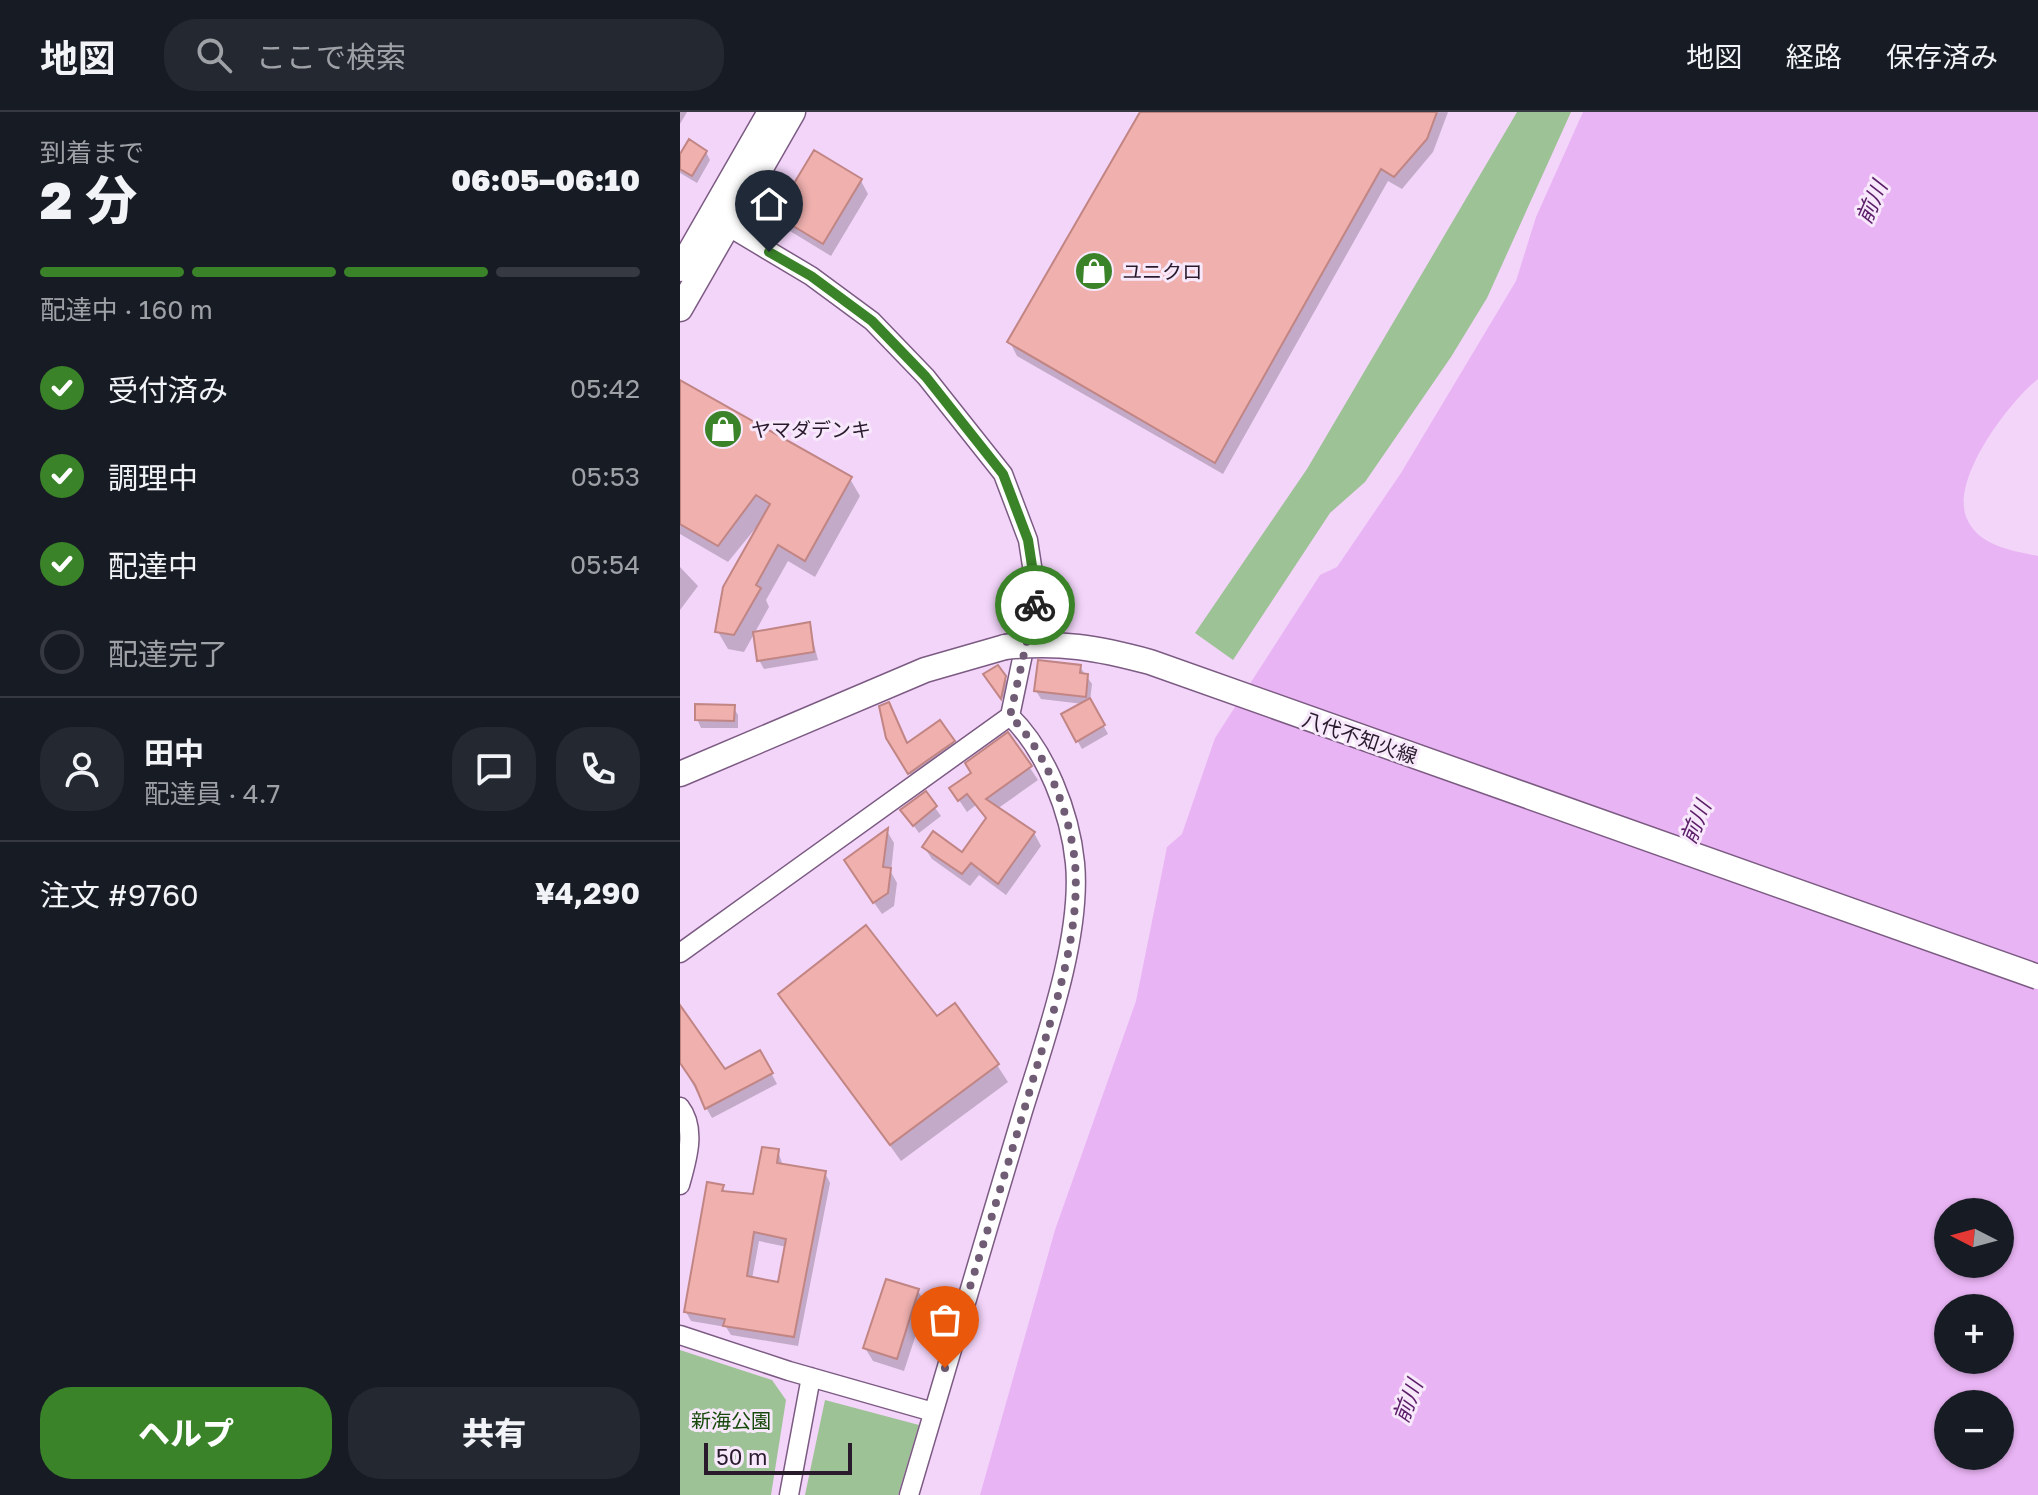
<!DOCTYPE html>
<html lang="ja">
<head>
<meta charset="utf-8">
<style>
	:root { --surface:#171b24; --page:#242831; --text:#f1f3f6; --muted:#9ea1a6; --line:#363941; --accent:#3a8329 }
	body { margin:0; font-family:"Golos Text","Noto Sans JP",sans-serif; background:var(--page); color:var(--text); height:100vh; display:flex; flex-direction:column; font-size:30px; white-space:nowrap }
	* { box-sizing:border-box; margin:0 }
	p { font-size:26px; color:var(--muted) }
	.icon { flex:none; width:44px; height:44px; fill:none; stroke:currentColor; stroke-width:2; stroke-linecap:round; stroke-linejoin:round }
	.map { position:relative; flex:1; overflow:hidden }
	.sheet { display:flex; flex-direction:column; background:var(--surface); width:680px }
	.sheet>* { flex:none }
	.needle { width:52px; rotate:276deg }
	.tools { position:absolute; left:1254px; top:1086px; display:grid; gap:16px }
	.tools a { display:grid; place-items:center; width:80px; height:80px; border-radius:50%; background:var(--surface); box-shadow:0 2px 6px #0004; font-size:40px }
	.scale { position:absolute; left:24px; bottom:20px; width:148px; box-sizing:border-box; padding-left:8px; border:4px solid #291b2c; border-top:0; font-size:22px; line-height:28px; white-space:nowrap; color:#291b2c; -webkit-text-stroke:6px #f7e8fb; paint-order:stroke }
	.pin { position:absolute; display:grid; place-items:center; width:68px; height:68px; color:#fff; margin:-82px -34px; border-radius:50% 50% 50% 0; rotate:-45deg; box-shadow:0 0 8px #0007 }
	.pin .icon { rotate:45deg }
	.courier { position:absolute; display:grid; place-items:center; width:80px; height:80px; margin:-40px; border:6px solid #3a8329; border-radius:50%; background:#fff; color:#222; box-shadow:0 2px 10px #0007 }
	.head em { font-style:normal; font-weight:800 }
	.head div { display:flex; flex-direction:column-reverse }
	.head { display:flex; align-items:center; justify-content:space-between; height:136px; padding:0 40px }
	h1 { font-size:52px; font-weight:800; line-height:60px }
	.bar { display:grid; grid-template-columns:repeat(4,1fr); gap:12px 8px; align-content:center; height:96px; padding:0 40px }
	.bar i { height:10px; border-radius:6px; background:var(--line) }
	.bar .active { background:var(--accent) }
	.bar p { grid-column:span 4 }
	.line { display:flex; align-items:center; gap:20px; padding:0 40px; border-top:2px solid var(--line) }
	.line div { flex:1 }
	.round { display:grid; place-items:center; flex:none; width:84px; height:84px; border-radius:32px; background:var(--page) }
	ol { padding:0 40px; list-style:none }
	li { display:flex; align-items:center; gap:24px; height:88px }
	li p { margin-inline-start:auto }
	li .icon { padding:8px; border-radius:50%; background:var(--accent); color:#fff; stroke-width:4 }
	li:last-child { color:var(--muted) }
	li i { width:44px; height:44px; border:4px solid var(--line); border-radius:50% }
	.action { display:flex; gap:16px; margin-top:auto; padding:16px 40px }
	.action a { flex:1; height:92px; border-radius:32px; background:var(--accent); color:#fff; font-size:32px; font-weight:800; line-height:92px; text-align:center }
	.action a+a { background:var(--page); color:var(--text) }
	header { display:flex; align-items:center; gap:48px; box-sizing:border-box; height:112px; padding:0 40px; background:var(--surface); border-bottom:2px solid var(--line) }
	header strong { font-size:38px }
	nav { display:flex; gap:44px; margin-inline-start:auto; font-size:28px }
	.search { width:560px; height:72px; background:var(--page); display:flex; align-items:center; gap:20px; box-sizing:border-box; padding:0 28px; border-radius:32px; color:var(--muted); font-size:30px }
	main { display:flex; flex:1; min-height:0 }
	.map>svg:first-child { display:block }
	.green { fill:#9dc295 }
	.water { fill:#e9b4f4; fill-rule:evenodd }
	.shadow { fill:#0003; fill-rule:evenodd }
	.building { fill:#efb0ae; stroke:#c18584; stroke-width:2; fill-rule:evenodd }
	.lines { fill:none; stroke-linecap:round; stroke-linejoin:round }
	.minor-casing { stroke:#7c5b83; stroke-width:21 }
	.secondary-casing { stroke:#7c5b83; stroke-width:27 }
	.minor { stroke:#fff; stroke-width:18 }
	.secondary { stroke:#fff; stroke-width:24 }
	.secondary-bridge-casing { stroke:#7c5b83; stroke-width:27; stroke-linecap:butt }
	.secondary-bridge { stroke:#fff; stroke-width:24 }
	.done { stroke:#705c74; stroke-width:8; stroke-dasharray:0 14.4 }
	.route { stroke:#3a8329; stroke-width:10 }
	.labels { text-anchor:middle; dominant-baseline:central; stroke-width:6; stroke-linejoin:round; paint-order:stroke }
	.poi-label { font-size:20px; fill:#291b2c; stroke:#f7e8fb; text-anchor:start }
	.street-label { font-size:20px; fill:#291b2c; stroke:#f7e8fb }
	.park-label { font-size:20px; fill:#174a0a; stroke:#f7e8fb }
	.water-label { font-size:22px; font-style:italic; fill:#5b1d68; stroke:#f7e8fb }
</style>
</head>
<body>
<header>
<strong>地図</strong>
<div class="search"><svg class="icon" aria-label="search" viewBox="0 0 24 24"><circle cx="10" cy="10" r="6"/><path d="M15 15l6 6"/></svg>ここで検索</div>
<nav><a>地図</a><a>経路</a><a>保存済み</a></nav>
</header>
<main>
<section class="sheet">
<div class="head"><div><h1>2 分</h1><p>到着まで</p></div><em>06:05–06:10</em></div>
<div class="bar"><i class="active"></i><i class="active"></i><i class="active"></i><i></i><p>配達中 · 160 m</p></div>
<ol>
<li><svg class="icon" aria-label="check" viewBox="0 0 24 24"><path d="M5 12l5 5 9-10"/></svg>受付済み<p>05:42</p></li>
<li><svg class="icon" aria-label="check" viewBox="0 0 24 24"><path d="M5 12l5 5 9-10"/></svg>調理中<p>05:53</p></li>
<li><svg class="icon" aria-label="check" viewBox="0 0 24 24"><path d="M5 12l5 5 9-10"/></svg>配達中<p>05:54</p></li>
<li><i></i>配達完了</li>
</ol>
<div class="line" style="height:144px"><a class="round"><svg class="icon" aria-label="person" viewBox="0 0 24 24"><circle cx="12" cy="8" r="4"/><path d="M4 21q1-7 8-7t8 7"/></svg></a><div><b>田中</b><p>配達員 · 4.7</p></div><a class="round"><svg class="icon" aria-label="chat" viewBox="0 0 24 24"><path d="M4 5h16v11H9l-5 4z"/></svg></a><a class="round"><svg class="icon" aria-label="phone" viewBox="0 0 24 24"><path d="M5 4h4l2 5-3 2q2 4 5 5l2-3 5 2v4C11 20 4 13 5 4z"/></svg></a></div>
<div class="line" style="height:104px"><div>注文 #9760</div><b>¥4,290</b></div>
<div class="action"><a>ヘルプ</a><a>共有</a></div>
</section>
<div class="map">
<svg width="1358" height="1383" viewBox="0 0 1358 1383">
	<rect width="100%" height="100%" fill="#f3d5fa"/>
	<!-- green -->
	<path class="green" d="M 837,0 L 891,0 L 807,186 L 771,245 L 685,370 L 650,401 L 553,548 L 515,521 L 627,357 Z
		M 0,1238 L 92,1268 L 106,1288 L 91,1383 L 0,1383 Z
		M 145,1288 L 239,1313 L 218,1383 L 125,1383 Z"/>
	<!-- water -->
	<path class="water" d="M 903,0 L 1358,0 L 1358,267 C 1329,290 1267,371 1288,409 C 1300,434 1334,439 1358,444 L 1358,1383 L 300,1383 L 375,1118 L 456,889 L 487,735 L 502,722 L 535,626 L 640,463 L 657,455 L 721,361 L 836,169 L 856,105 ZM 1268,1100 L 1320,1100 L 1320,1152 L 1268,1152 ZM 1268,1196 L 1320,1196 L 1320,1248 L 1268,1248 ZM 1268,1292 L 1320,1292 L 1320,1344 L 1268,1344 Z"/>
	<!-- shadow -->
	<path class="shadow" d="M 0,0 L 7,0 L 0,12 Z
		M 462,0 L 768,0 L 753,40 L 722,77 L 708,69 L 543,362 L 337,244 L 330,230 Z
		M 26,40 L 30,48 L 17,71 L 0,61 L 0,46 Z
		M 181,69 L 188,82 L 151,144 L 105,116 L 97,103 Z
		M 0,271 L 170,367 L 180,384 L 135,465 L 108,449 L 86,488 L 89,495 L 64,540 L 48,537 L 38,520 L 83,407 L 48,450 L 0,422 Z
		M 0,455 L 18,474 L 0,498 Z
		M 129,513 L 138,548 L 84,557 L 79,548 Z
		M 317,555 L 327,569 L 323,587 L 306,563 Z
		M 400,555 L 412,572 L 410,589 L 428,622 L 402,637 L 383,603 L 403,592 L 361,587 L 356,579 Z
		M 53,595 L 58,603 L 58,616 L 21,616 L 17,607 Z
		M 260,611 L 275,633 L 231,664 L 208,625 L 226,634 Z
		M 328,623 L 358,668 L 317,697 L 354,721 L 361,734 L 326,783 L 299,763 L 290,774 L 252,747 L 244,735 L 282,743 L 307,708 L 296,693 L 287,700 L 271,676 L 293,662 Z
		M 245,682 L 261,704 L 239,721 L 228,706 Z
		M 207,719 L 214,731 L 211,760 L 217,771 L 214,794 L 202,802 L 174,762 Z
		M 101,883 L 256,907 L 317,953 L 328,970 L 221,1049 Z
		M 0,896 L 44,959 L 80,940 L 97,972 L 32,1006 L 0,950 Z
		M 98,1039 L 103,1054 L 145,1061 L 150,1071 L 118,1234 L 51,1223 L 46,1215 L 11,1209 L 6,1200 L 42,1075 L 46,1081 L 74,1084 ZM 79,1129 L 107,1135 L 100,1172 L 72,1167 Z
		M 238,1179 L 246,1192 L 224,1259 L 193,1249 L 185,1236 Z"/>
	<!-- building -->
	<path class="building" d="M 460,0 L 757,0 L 747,27 L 714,65 L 701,57 L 535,351 L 327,230 Z
		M 9,27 L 27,39 L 12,64 L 0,57 L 0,42 Z
		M 134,38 L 182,67 L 143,132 L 95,103 Z
		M 0,268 L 172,365 L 125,449 L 98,433 L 76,473 L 81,476 L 54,523 L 35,520 L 43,475 L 90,392 L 76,383 L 38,434 L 0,412 Z
		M 130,510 L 134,540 L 77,549 L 73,520 Z
		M 358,548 L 401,553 L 400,561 L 408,562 L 406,585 L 354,579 Z
		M 318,553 L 326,564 L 321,587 L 303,562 Z
		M 410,586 L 425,613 L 396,630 L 381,602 Z
		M 209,590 L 227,631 L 260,608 L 275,629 L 228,662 L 206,626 L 199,594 Z
		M 15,592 L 55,593 L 54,609 L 15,608 Z
		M 328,620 L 352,654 L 306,687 L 355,720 L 318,772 L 291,751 L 282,762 L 242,735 L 253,719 L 282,740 L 306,706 L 287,682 L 278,689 L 269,676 L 291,661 L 285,651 Z
		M 246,679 L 257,694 L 233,714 L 220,698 Z
		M 208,716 L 203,755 L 211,756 L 208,781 L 193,791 L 164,748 Z
		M 186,813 L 257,904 L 275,891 L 319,952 L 210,1033 L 98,882 Z
		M 0,893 L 45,957 L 80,938 L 93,961 L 25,997 L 15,973 L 0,951 Z
		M 82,1035 L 99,1037 L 97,1051 L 146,1059 L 114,1225 L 43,1214 L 45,1207 L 4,1200 L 27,1070 L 44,1073 L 42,1079 L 73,1082 ZM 74,1120 L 106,1127 L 98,1170 L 67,1164 Z
		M 206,1167 L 239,1177 L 217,1247 L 183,1236 Z"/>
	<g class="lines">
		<!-- minor casing -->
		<g class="minor-casing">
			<path id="minor" d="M 0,841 L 330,604 L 356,480 L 348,428 L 323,362 L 246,265 L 192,209 L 131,164 L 39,109
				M 0,995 C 17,1017 7,1048 0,1073
				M 0,1223 L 109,1259 L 253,1300
				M 109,1383 L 131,1265
				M 229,1383 C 266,1255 305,1127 343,999 C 365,928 402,825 395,751 C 390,700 366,639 330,604"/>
		</g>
		<!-- secondary casing -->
		<g class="secondary-casing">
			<path id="secondary" d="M 0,157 L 90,0
				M 0,197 L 113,0
				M 0,662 L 245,558 L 325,535"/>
		</g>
		<!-- minor -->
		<use href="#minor" class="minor"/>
		<!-- secondary -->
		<use href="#secondary" class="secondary"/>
		<!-- secondary-bridge casing -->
		<g class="secondary-bridge-casing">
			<path id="secondary-bridge" d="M 325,535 C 379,529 418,536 470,550 L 1358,865"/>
		</g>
		<!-- secondary-bridge -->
		<use href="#secondary-bridge" class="secondary-bridge"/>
	</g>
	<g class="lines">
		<!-- done -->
		<path class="done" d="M 265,1256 C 294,1161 324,1067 352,971 C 372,903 401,824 395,751 C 390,701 366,639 330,604 L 355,493"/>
		<!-- route -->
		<path class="route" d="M 89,140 L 131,164 L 192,209 L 246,265 L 323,362 L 348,428 L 356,480 L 355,493"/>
	</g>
	<!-- icons -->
	<defs>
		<g id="shop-disc" transform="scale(2)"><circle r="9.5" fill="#3a8329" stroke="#f7e8fb"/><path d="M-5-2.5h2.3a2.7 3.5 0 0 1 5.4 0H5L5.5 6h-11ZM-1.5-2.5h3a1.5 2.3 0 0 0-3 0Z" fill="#fff"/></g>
	</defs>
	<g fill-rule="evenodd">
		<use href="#shop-disc" x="414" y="159"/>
		<use href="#shop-disc" x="43" y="317"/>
	</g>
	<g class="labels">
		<!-- poi labels -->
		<g class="poi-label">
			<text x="442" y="159">ユニクロ</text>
			<text x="71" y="317">ヤマダデンキ</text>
		</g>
		<!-- street labels -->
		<g class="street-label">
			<text transform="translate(680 625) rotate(19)">八代不知火線</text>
		</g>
		<!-- park labels -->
		<g class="park-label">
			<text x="51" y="1308">新海公園</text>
		</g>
		<!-- water labels -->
		<g class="water-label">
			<text transform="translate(1191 90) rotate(-66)">前川</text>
			<text transform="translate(1015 710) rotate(-67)">前川</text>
			<text transform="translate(727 1289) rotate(-69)">前川</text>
		</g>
	</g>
</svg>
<div class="tools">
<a><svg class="needle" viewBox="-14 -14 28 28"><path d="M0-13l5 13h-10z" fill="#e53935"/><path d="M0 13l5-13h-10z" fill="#9ea1a6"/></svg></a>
<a>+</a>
<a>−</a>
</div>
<div class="scale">50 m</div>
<div class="pin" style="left:265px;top:1256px;background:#ea580c"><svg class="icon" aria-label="bag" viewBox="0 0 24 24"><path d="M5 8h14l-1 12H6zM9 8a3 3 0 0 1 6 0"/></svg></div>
<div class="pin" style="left:89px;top:140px;background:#1f2937"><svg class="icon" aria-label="home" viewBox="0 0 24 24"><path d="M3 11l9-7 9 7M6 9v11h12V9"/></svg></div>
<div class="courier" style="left:355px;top:493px"><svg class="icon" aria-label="bike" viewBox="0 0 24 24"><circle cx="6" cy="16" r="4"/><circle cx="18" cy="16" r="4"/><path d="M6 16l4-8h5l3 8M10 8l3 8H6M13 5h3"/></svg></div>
</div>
</main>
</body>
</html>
